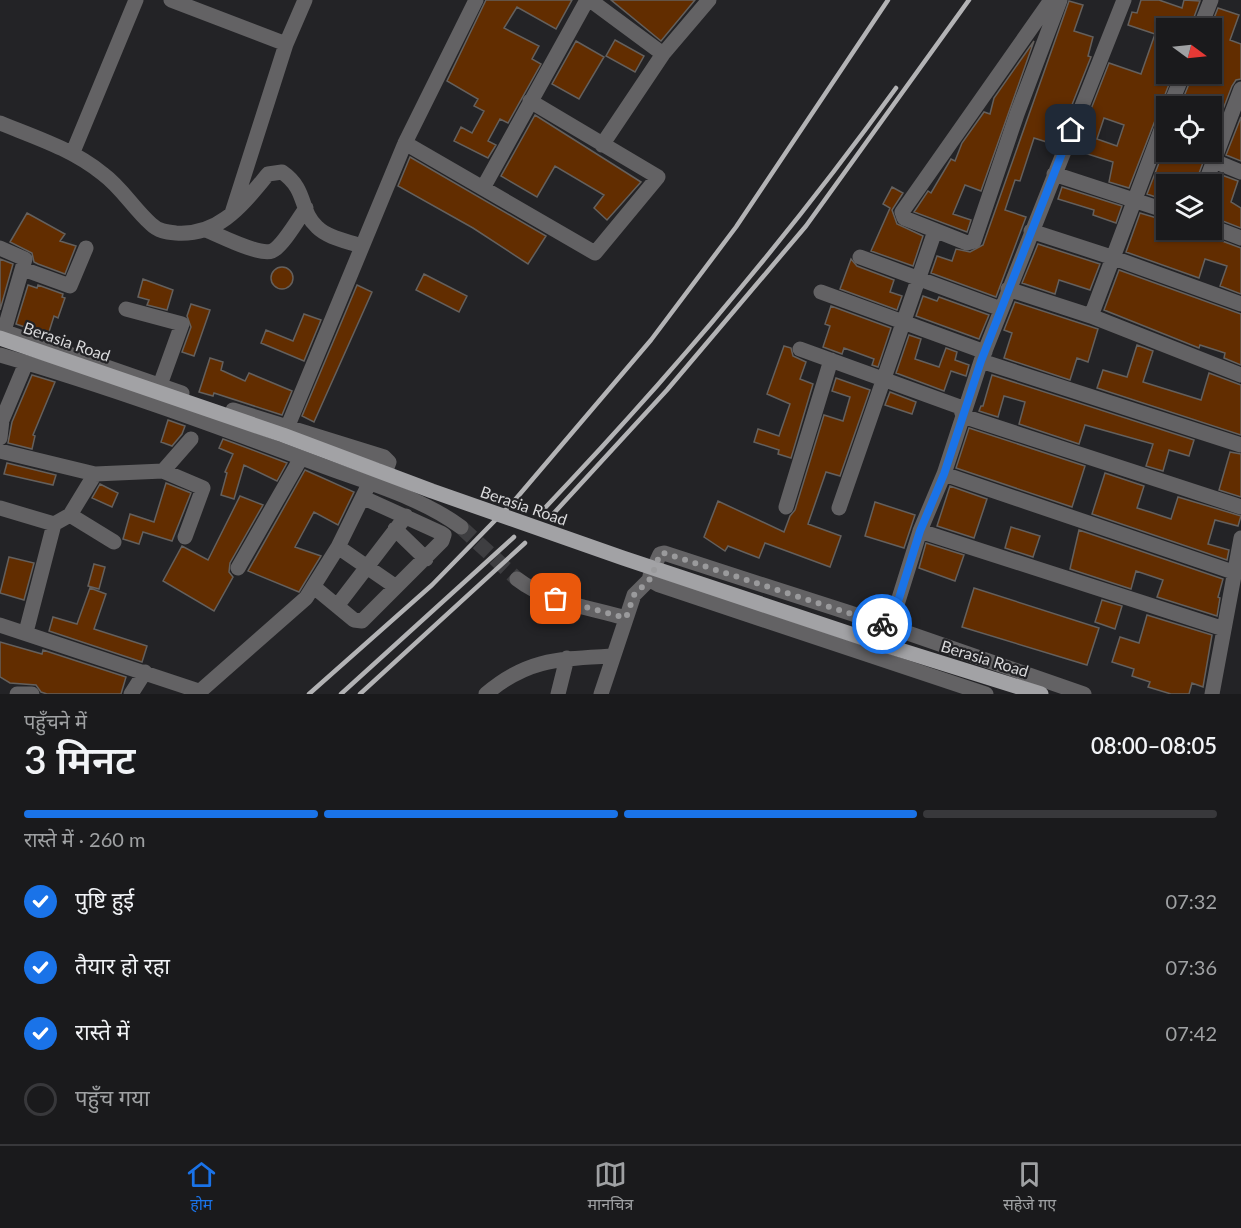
<!DOCTYPE html>
<html lang="hi">
<head>
<meta charset="utf-8">
<style>
	:root { --surface:#1a1a1c; --page:#232325; --text:#f1f3f6; --muted:#9fa1a3; --line:#38383b; --accent:#1a73e8 }
	body { margin:0; font-family:Lato,"Noto Sans Devanagari",sans-serif; background:var(--page); color:var(--text); height:100vh; display:flex; flex-direction:column; font-size:22px; white-space:nowrap }
	* { box-sizing:border-box; margin:0 }
	p { font-size:20px; color:var(--muted) }
	.icon { flex:none; width:33px; height:33px; fill:none; stroke:currentColor; stroke-width:2; stroke-linecap:round; stroke-linejoin:round }
	.map { position:relative; height:694px; overflow:hidden }
	.panel { display:flex; flex-direction:column; background:var(--surface); flex:1 }
	.panel>* { flex:none }
	.needle { width:39px; rotate:105deg }
	.controls { position:absolute; left:1156px; top:18px; display:grid; gap:12px }
	.controls a { display:grid; place-items:center; width:66px; height:66px; border-radius:0px; background:var(--surface); box-shadow:0 2px 4px #0004,0 0 0 2px var(--line); font-size:30px }
	.pin { position:absolute; display:grid; place-items:center; width:51px; height:51px; color:#fff; margin:-26px; border-radius:12px; box-shadow:0 3px 9px #0006 }
	.courier { position:absolute; display:grid; place-items:center; width:60px; height:60px; margin:-30px; border:4px solid #1a73e8; border-radius:50%; background:#fff; color:#222; box-shadow:0 2px 8px #0007 }
	.overview em { font-style:normal; font-weight:600 }
	.overview div { display:flex; flex-direction:column-reverse }
	.overview { display:flex; align-items:center; justify-content:space-between; height:102px; padding:0 24px }
	h1 { font-size:39px; font-weight:600; line-height:45px }
	.bar { display:grid; grid-template-columns:repeat(4,1fr); gap:9px 6px; align-content:center; height:72px; padding:0 24px }
	.bar i { height:8px; border-radius:4px; background:var(--line) }
	.bar .active { background:var(--accent) }
	.bar p { grid-column:span 4 }
	ol { padding:0 24px; list-style:none }
	li { display:flex; align-items:center; gap:18px; height:66px }
	li p { margin-inline-start:auto }
	li .icon { padding:6px; border-radius:50%; background:var(--accent); color:#fff; stroke-width:4 }
	li:last-child { color:var(--muted) }
	li i { width:33px; height:33px; border:3px solid var(--line); border-radius:50% }
	.dock { display:flex; justify-content:space-around; align-items:center; height:84px; border-top:2px solid var(--line); background:var(--surface); font-size:16px; color:var(--muted) }
	.dock a { display:grid; justify-items:center; gap:3px }
	.dock .active { color:var(--accent) }
	.map>svg:first-child { display:block }
	.building { fill:#622d00; stroke:#64605d; stroke-width:1.5; fill-rule:evenodd }
	.lines { fill:none; stroke-linecap:round; stroke-linejoin:round }
	.minor-tunnel { stroke:#3e3e41; stroke-width:15; stroke-dasharray:15 8; stroke-linecap:butt }
	.minor { stroke:#636264; stroke-width:15 }
	.rail { stroke:#b3b3b5; stroke-width:4.5 }
	.major-bridge { stroke:#a2a2a5; stroke-width:15 }
	.done { stroke:#9a9a9c; stroke-width:6; stroke-dasharray:0 10.8 }
	.route { stroke:#1a73e8; stroke-width:8 }
	.labels { text-anchor:middle; dominant-baseline:central; stroke-width:4.5; stroke-linejoin:round; paint-order:stroke }
	.street-label { font-size:16px; fill:#dadadc; stroke:#232326 }
</style>
</head>
<body>
<div class="map">
<svg width="1241" height="694" viewBox="0 0 1241 694">
	<rect width="100%" height="100%" fill="#232326"/>
	<!-- building -->
	<path class="building" d="M 486,0 L 572,0 L 556,29 L 517,7 L 504,28 L 539,46 L 532,59 L 541,64 L 508,123 L 500,119 L 488,141 L 496,145 L 488,158 L 454,141 L 461,127 L 472,133 L 484,111 L 474,106 L 478,99 L 447,81 Z
		M 611,0 L 695,0 L 661,41 Z
		M 1141,0 L 1159,0 L 1182,8 L 1184,0 L 1200,1 L 1190,28 L 1167,28 L 1167,74 L 1173,74 L 1129,188 L 1109,182 L 1113,162 L 1075,150 L 1109,63 L 1141,74 L 1155,34 L 1128,25 L 1132,12 L 1137,13 ZM 1104,118 L 1124,125 L 1117,146 L 1097,139 Z
		M 1069,1 L 1083,5 L 1074,31 L 1093,37 L 1088,56 L 1091,57 L 1056,145 L 1034,138 L 1020,181 L 1015,180 L 1005,210 L 1026,217 L 996,297 L 931,273 L 937,256 L 952,261 L 956,249 L 970,252 L 983,245 Z
		M 1218,8 L 1239,15 L 1230,40 L 1241,44 L 1241,79 L 1236,80 L 1232,86 L 1212,138 L 1212,106 L 1180,106 L 1193,74 L 1212,74 L 1210,28 Z
		M 615,40 L 644,56 L 635,72 L 606,56 Z
		M 576,41 L 604,57 L 579,99 L 552,84 Z
		M 1034,41 L 981,191 L 965,185 L 953,214 L 971,220 L 967,232 L 914,212 L 928,191 L 931,193 L 951,159 L 955,161 L 962,143 L 984,112 L 990,114 L 994,98 Z
		M 535,115 L 641,182 L 607,220 L 594,208 L 604,195 L 555,166 L 537,197 L 501,176 Z
		M 1241,117 L 1241,161 L 1226,155 Z
		M 1167,142 L 1167,152 L 1207,152 L 1195,184 L 1181,184 L 1167,180 L 1167,201 L 1147,194 Z
		M 410,157 L 546,236 L 528,264 L 473,228 L 398,186 Z
		M 1219,174 L 1238,181 L 1231,202 L 1241,208 L 1241,228 L 1212,217 L 1212,191 Z
		M 892,187 L 903,193 L 892,210 L 897,224 L 923,236 L 913,266 L 871,251 L 890,208 L 883,204 Z
		M 1062,187 L 1122,206 L 1116,223 L 1093,215 L 1094,210 L 1058,199 Z
		M 27,213 L 65,234 L 60,241 L 76,246 L 65,274 L 38,264 L 34,262 L 32,253 L 10,242 Z
		M 1140,213 L 1167,221 L 1167,230 L 1203,230 L 1209,236 L 1241,248 L 1241,294 L 1220,286 L 1227,266 L 1205,259 L 1199,278 L 1126,252 Z
		M 1038,244 L 1100,264 L 1090,290 L 1059,280 L 1055,294 L 1022,283 Z
		M 0,259 L 13,264 L 0,310 Z
		M 851,259 L 857,266 L 894,280 L 890,292 L 902,296 L 897,310 L 840,289 Z
		M271 278a11 11 0 1 1 22 0a11 11 0 1 1-22 0Z
		M 1119,270 L 1241,314 L 1241,365 L 1224,358 L 1225,353 L 1200,345 L 1199,348 L 1104,310 Z
		M 424,274 L 467,296 L 459,312 L 416,290 Z
		M 143,279 L 173,290 L 167,310 L 147,305 L 149,300 L 138,297 Z
		M 28,285 L 37,288 L 38,285 L 63,294 L 62,297 L 65,298 L 58,318 L 54,316 L 48,335 L 16,324 Z
		M 357,285 L 372,292 L 314,422 L 302,416 Z
		M 923,296 L 937,301 L 939,297 L 989,315 L 979,339 L 916,316 Z
		M 1015,302 L 1098,329 L 1088,362 L 1077,358 L 1070,380 L 1004,358 L 1012,333 L 1004,330 Z
		M 191,304 L 210,310 L 194,356 L 182,352 L 191,327 L 187,316 Z
		M 831,306 L 891,328 L 878,367 L 872,365 L 874,359 L 844,348 L 842,354 L 823,347 L 830,326 L 825,324 Z
		M 304,314 L 321,320 L 304,361 L 261,343 L 266,330 L 293,341 Z
		M 909,335 L 921,339 L 915,359 L 939,367 L 946,348 L 957,352 L 955,360 L 969,365 L 966,376 L 951,371 L 944,391 L 896,373 Z
		M 1137,345 L 1153,351 L 1143,382 L 1201,400 L 1209,373 L 1241,385 L 1241,435 L 1097,388 L 1103,370 L 1127,377 Z
		M 784,346 L 791,348 L 793,356 L 806,362 L 800,379 L 813,384 L 791,458 L 778,454 L 779,450 L 754,442 L 758,429 L 779,436 L 790,404 L 767,394 Z
		M 210,358 L 223,362 L 221,370 L 245,381 L 249,373 L 292,391 L 282,415 L 214,393 L 213,396 L 199,392 Z
		M 32,375 L 55,382 L 33,435 L 35,436 L 32,449 L 8,443 L 12,422 Z
		M 992,375 L 1194,440 L 1189,456 L 1169,450 L 1163,471 L 1146,466 L 1153,444 L 1085,425 L 1079,444 L 1019,424 L 1025,402 L 1004,396 L 998,417 L 979,411 L 981,406 L 983,406 Z
		M 836,378 L 870,390 L 840,476 L 826,472 L 808,524 L 841,536 L 830,567 L 765,543 L 759,558 L 728,546 L 725,551 L 704,537 L 718,501 L 784,532 L 790,516 L 795,510 L 824,415 L 843,421 L 850,397 L 832,391 Z
		M 890,392 L 916,402 L 912,414 L 885,405 Z
		M 168,420 L 185,426 L 182,434 L 172,446 L 161,442 Z
		M 969,428 L 1085,466 L 1072,507 L 956,468 Z
		M 223,439 L 234,443 L 287,463 L 277,481 L 244,465 L 234,499 L 221,495 L 227,473 L 225,472 L 233,454 L 219,448 Z
		M 1230,452 L 1241,454 L 1241,497 L 1219,490 Z
		M 7,463 L 56,475 L 53,485 L 4,474 Z
		M 305,470 L 354,492 L 338,525 L 314,512 L 295,547 L 321,556 L 299,592 L 248,571 Z
		M 1105,473 L 1144,486 L 1137,508 L 1150,512 L 1171,519 L 1178,497 L 1241,516 L 1238,526 L 1215,520 L 1208,544 L 1229,550 L 1227,560 L 1092,514 Z
		M 166,483 L 191,493 L 172,541 L 143,532 L 139,544 L 123,539 L 130,514 L 154,522 Z
		M 100,484 L 118,493 L 112,507 L 92,498 Z
		M 950,486 L 987,499 L 974,538 L 937,526 Z
		M 240,496 L 263,505 L 230,563 L 229,572 L 233,577 L 214,611 L 163,581 L 182,546 L 208,560 Z
		M 875,502 L 915,515 L 904,548 L 865,536 Z
		M 1011,527 L 1040,536 L 1033,557 L 1005,548 Z
		M 1079,530 L 1223,579 L 1218,597 L 1220,598 L 1217,616 L 1157,597 L 1163,580 L 1136,571 L 1131,589 L 1070,569 Z
		M 926,543 L 964,555 L 955,581 L 919,568 Z
		M 9,557 L 34,563 L 24,600 L 0,593 Z
		M 94,564 L 105,567 L 99,589 L 88,586 Z
		M 90,588 L 106,594 L 94,629 L 147,646 L 142,662 L 49,631 L 53,617 L 77,624 Z
		M 974,588 L 1099,628 L 1087,665 L 962,627 Z
		M 1102,600 L 1122,606 L 1115,629 L 1095,622 Z
		M 1147,615 L 1212,635 L 1203,687 L 1192,683 L 1189,694 L 1171,694 L 1148,687 L 1150,682 L 1132,676 L 1134,669 L 1112,662 L 1120,637 L 1139,643 Z
		M 0,642 L 42,654 L 43,650 L 126,677 L 121,694 L 47,694 L 41,692 L 36,685 L 10,683 L 0,677 Z"/>
	<g class="lines">
		<!-- minor-tunnel -->
		<path class="minor-tunnel" d="M 461,527 L 517,579"/>
		<!-- minor -->
		<path class="minor" d="M 171,0 L 286,44
			M 590,0 L 663,54
			M 1051,0 L 902,212 L 904,218 L 967,243 L 974,241 L 1017,114 L 1060,0
			M 1200,28 L 1211,0
			M 1170,106 L 1183,74
			M 0,123 C 37,138 72,149 103,174 C 122,188 133,208 151,224 C 158,231 166,232 176,233 C 220,236 243,204 268,174 L 282,172 C 308,190 299,211 317,227 C 328,238 347,241 361,246
			M 405,143 L 595,253 L 658,177 L 530,101
			M 602,145 L 663,54 L 709,0
			M 73,152 L 136,0
			M 1214,161 L 1241,172
			M 1054,174 L 1167,211
			M 1205,184 L 1241,89
			M 483,188 L 587,0
			M 232,213 L 286,44 L 305,0
			M 1212,227 L 1241,238
			M 206,230 C 219,235 259,256 272,251 C 282,247 299,218 306,208
			M 1031,231 L 1111,257 L 1241,304
			M 0,248 L 25,259 L 4,331
			M 860,257 L 1001,309
			M 23,269 L 70,286 L 86,248
			M 1008,289 L 1091,316 L 1241,375
			M 821,292 L 985,352
			M 126,309 L 182,324 L 160,385
			M 1091,316 L 1167,114
			M 0,330 L 182,393
			M 800,349 L 960,407 L 963,416 L 1241,507
			M 0,355 C 107,386 211,424 315,463 C 364,482 419,496 461,527
			M 981,361 L 1241,445
			M 233,410 L 384,457 L 389,462 L 381,484
			M 287,428 L 405,143 L 476,0
			M 0,438 L 2,420 L 26,363
			M 0,451 L 95,474 L 163,471 L 203,488 L 185,537
			M 163,471 L 191,439
			M 944,474 L 1233,572
			M 786,507 L 831,360
			M 0,508 L 54,524 L 70,515 L 114,542
			M 839,508 L 935,231
			M 70,515 L 95,474
			M 395,529 L 426,559
			M 920,531 L 1224,629
			M 338,547 L 396,587
			M 238,568 L 301,458
			M 517,579 C 548,603 589,607 625,618
			M 314,587 L 354,620 L 362,621 L 442,541 L 444,535 L 441,533 L 364,498
			M 337,606 L 406,516
			M 0,625 L 199,691
			M 890,627 L 920,531 L 944,474 L 981,361 L 1124,0
			M 26,632 L 54,524
			M 17,694 L 32,694
			M 131,694 L 145,672
			M 197,694 L 306,598 L 338,547 L 369,484
			M 486,694 C 528,658 561,659 613,656
			M 558,694 L 567,658
			M 601,694 L 634,595 L 651,578
			M 986,694 L 659,585 L 652,581 L 650,576 L 660,554 L 664,553 L 850,613 L 1084,694
			M 1212,694 L 1241,538"/>
		<!-- rail -->
		<path class="rail" d="M 542,511 C 669,378 788,237 896,88
			M 554,513 L 667,390 L 806,226 L 969,0
			M 309,694 L 432,585 L 514,501 L 651,340 L 736,227 L 888,0
			M 341,694 L 514,537
			M 360,694 L 525,543"/>
		<!-- major-bridge -->
		<path class="major-bridge" d="M 0,338 L 283,435 L 432,491 L 623,558 L 881,644 L 1041,694"/>
	</g>
	<g class="lines">
		<!-- done -->
		<path class="done" d="M 556,599 L 626,618 L 634,595 L 651,578 L 660,554 L 664,553 L 882,624"/>
		<!-- route -->
		<path class="route" d="M 882,624 L 890,627 L 920,531 L 944,474 L 981,361 L 1071,130"/>
	</g>
	<g class="labels">
		<!-- street labels -->
		<g class="street-label">
			<text transform="translate(67 341) rotate(19)">Berasia Road</text>
			<text transform="translate(524 505) rotate(19)">Berasia Road</text>
			<text transform="translate(985 658) rotate(17)">Berasia Road</text>
		</g>
	</g>
</svg>
<div class="controls">
<a><svg class="needle" viewBox="-14 -14 28 28"><path d="M0-13l5 13h-10z" fill="#e53935"/><path d="M0 13l5-13h-10z" fill="#9fa1a3"/></svg></a>
<a><svg class="icon" aria-label="locate" viewBox="0 0 24 24"><circle cx="12" cy="12" r="6"/><path d="M12 2v4M12 18v4M2 12h4M18 12h4"/></svg></a>
<a><svg class="icon" aria-label="layers" viewBox="0 0 24 24"><path d="M12 4l9 5-9 5-9-5zM3 14l9 5 9-5"/></svg></a>
</div>
<div class="pin" style="left:556px;top:599px;background:#ea580c"><svg class="icon" aria-label="bag" viewBox="0 0 24 24"><path d="M5 8h14l-1 12H6zM9 8a3 3 0 0 1 6 0"/></svg></div>
<div class="pin" style="left:1071px;top:130px;background:#1f2937"><svg class="icon" aria-label="home" viewBox="0 0 24 24"><path d="M3 11l9-7 9 7M6 9v11h12V9"/></svg></div>
<div class="courier" style="left:882px;top:624px"><svg class="icon" aria-label="bike" viewBox="0 0 24 24"><circle cx="6" cy="16" r="4"/><circle cx="18" cy="16" r="4"/><path d="M6 16l4-8h5l3 8M10 8l3 8H6M13 5h3"/></svg></div>
</div>
<section class="panel">
<div class="overview"><div><h1>3 मिनट</h1><p>पहुँचने में</p></div><em>08:00–08:05</em></div>
<div class="bar"><i class="active"></i><i class="active"></i><i class="active"></i><i></i><p>रास्ते में · 260 m</p></div>
<ol>
<li><svg class="icon" aria-label="check" viewBox="0 0 24 24"><path d="M5 12l5 5 9-10"/></svg>पुष्टि हुई<p>07:32</p></li>
<li><svg class="icon" aria-label="check" viewBox="0 0 24 24"><path d="M5 12l5 5 9-10"/></svg>तैयार हो रहा<p>07:36</p></li>
<li><svg class="icon" aria-label="check" viewBox="0 0 24 24"><path d="M5 12l5 5 9-10"/></svg>रास्ते में<p>07:42</p></li>
<li><i></i>पहुँच गया</li>
</ol>
</section>
<nav class="dock">
<a class="active"><svg class="icon" aria-label="home" viewBox="0 0 24 24"><path d="M3 11l9-7 9 7M6 9v11h12V9"/></svg>होम</a>
<a><svg class="icon" aria-label="map" viewBox="0 0 24 24"><path d="M3 6l6-2 6 2 6-2v14l-6 2-6-2-6 2zM9 4v14M15 6v14"/></svg>मानचित्र</a>
<a><svg class="icon" aria-label="saved" viewBox="0 0 24 24"><path d="M7 4h10v16l-5-4-5 4z"/></svg>सहेजे गए</a>
</nav>
</body>
</html>
